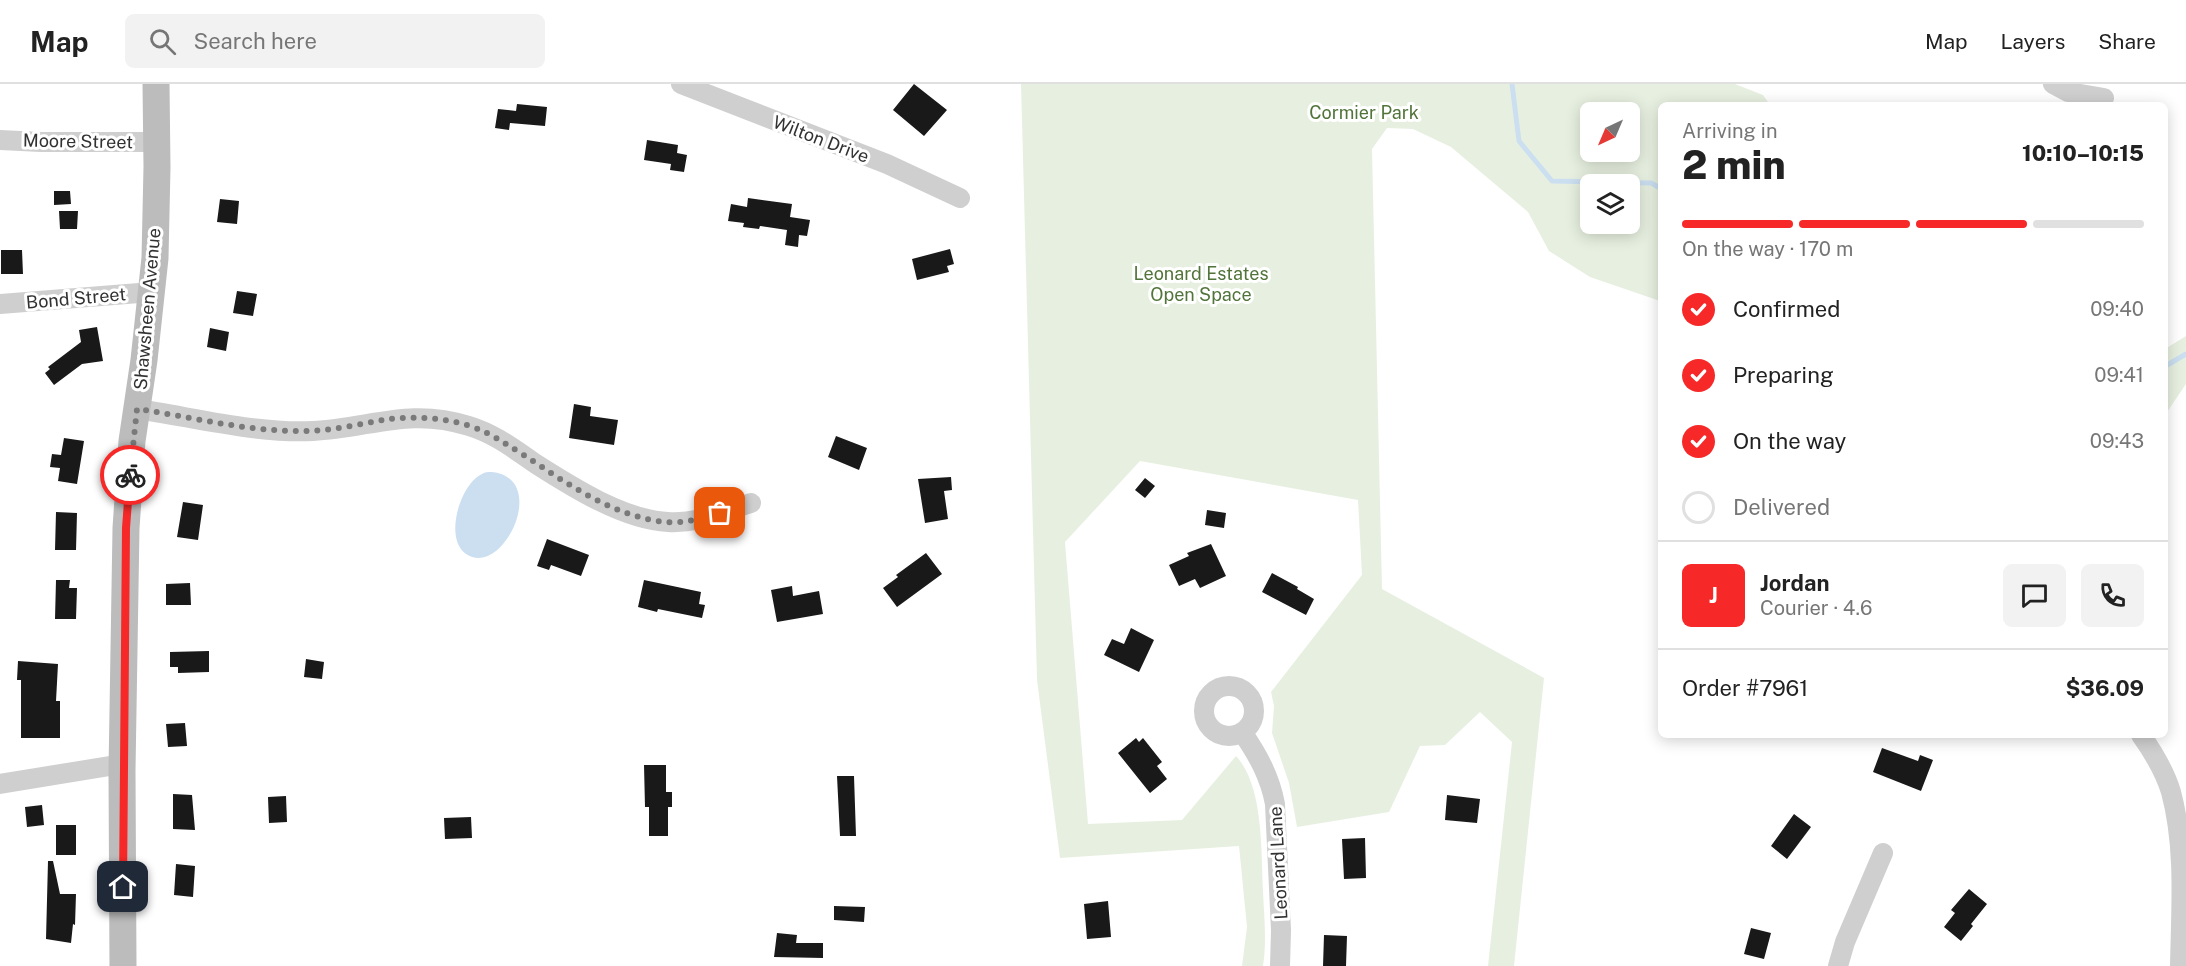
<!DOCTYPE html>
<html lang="en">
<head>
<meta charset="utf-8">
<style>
	:root { --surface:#fff; --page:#f2f2f2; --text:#222; --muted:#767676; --line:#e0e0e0; --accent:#f62828 }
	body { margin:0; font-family:"Public Sans",sans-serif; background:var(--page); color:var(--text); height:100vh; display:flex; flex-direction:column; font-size:22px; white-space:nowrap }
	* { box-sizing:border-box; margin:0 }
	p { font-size:20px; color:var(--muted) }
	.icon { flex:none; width:33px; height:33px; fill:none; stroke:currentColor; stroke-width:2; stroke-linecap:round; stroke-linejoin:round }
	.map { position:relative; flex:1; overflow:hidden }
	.sheet { position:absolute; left:1658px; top:18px; width:510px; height:636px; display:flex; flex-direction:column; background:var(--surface); border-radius:9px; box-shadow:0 3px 15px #0003 }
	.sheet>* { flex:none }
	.needle { width:39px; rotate:224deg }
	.controls { position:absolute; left:1580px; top:18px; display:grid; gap:12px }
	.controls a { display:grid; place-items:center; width:60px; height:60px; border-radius:9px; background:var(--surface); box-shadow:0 3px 15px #0003; font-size:30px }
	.pin { position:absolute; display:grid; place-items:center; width:51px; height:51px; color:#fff; margin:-26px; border-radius:12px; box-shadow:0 3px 9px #0006 }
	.courier { position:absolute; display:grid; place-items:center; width:60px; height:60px; margin:-30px; border:4px solid #f62828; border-radius:50%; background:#fff; color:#222; box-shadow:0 2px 8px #0007 }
	.headline em { font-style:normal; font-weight:800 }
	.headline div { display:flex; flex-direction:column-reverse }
	.headline { display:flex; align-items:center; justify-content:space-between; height:102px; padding:0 24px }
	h1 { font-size:39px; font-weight:800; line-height:45px }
	.bar { display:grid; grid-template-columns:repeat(4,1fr); gap:9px 6px; align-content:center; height:72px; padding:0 24px }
	.bar i { height:8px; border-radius:4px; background:var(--line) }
	.bar .current { background:var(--accent) }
	.bar p { grid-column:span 4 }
	.line { display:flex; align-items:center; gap:15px; padding:0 24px; border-top:2px solid var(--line) }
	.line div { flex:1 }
	.round { display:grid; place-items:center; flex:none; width:63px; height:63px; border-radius:9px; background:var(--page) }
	ol { padding:0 24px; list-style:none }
	li { display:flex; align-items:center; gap:18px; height:66px }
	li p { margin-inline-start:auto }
	li .icon { padding:6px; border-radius:50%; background:var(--accent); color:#fff; stroke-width:4 }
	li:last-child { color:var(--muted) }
	li i { width:33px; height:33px; border:3px solid var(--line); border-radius:50% }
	header { display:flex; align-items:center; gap:36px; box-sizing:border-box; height:84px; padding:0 30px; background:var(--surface); border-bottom:2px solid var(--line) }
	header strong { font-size:28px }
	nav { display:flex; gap:33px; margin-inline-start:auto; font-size:21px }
	.search { width:420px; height:54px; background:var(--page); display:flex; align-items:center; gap:15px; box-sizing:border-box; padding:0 21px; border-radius:9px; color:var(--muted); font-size:22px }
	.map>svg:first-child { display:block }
	.green { fill:#e7f0e0; fill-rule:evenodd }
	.water { fill:#cbdff1 }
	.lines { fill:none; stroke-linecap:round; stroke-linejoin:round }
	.stream { stroke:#cbdff1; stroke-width:5 }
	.building { fill:#191919 }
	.street { stroke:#cfcfcf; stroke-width:20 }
	.secondary { stroke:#bcbcbc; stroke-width:27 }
	.done { stroke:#7a7a7a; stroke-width:6; stroke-dasharray:0 10.8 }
	.route { stroke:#f62828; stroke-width:8 }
	.labels { text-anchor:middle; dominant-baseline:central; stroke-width:6; stroke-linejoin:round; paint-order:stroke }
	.park-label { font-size:18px; fill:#51743a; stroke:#fff }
	.street-label { font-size:18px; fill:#323232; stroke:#fff }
</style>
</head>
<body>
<header>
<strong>Map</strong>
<div class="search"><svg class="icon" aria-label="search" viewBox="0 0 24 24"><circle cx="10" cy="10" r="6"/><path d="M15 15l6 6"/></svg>Search here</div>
<nav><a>Map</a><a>Layers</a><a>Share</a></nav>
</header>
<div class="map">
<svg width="2186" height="882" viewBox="0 0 2186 882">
	<rect width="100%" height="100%" fill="#fff"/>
	<!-- green -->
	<path class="green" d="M 1021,0 L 1735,0 L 1763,11 L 1770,21 L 1660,21 L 1660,217 L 1590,193 L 1549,167 L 1528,128 L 1451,63 L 1413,45 L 1387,44 L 1372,65 L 1382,505 L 1544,594 L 1514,882 L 1488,882 L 1512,658 L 1480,628 L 1445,661 L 1420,662 L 1389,728 L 1297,743 L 1289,699 L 1272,649 L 1274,622 L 1271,608 L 1362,491 L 1358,416 L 1140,377 L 1065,458 L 1088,740 L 1182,736 L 1236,672 C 1264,702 1261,768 1263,807 C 1264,832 1267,857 1263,882 L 1242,882 L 1247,843 L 1239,762 L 1060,774 L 1037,596 ZM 1629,28 L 1629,68 L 1590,68 L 1590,28 ZM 1629,100 L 1629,140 L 1590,140 L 1590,100 Z
		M 2186,252 L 2186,300 L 2165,331 L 2165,265 Z"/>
	<!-- water -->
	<path class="water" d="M 491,388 C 551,393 503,495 466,470 C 443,454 461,399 482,390 C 485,388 488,388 491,388 Z"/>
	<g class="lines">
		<!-- stream -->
		<path class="stream" d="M 1512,0 L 1519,57 L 1552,97 L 1651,99 L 1660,104
			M 2164,283 L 2186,270"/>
	</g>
	<!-- building -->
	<path class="building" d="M 914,0 L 947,26 L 924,52 L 893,26 Z
		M 517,20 L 547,23 L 545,42 L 510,39 L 509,46 L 495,44 L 498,25 L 516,27 Z
		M 647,56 L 678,61 L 677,69 L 687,71 L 684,88 L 670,86 L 671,80 L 644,76 Z
		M 54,107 L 70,107 L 71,120 L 54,121 Z
		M 748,114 L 792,120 L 790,133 L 810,136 L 807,152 L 799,151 L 798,163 L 785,161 L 787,146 L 760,142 L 759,145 L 743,143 L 744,139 L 728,137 L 731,120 L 747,123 Z
		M 220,115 L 239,117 L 237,140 L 217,138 Z
		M 59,127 L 78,127 L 77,145 L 60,145 Z
		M 950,165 L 954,180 L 947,182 L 949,188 L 917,196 L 912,175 Z
		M 1,166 L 22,166 L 23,190 L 1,190 Z
		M 237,207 L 257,210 L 253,232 L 233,229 Z
		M 97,243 L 103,277 L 82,280 L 54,301 L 45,289 L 50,285 L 48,283 L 81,258 L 79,246 Z
		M 210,244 L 229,248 L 226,267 L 207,263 Z
		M 574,320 L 591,323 L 590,332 L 618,336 L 614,361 L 569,354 Z
		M 836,352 L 867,364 L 859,386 L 828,373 Z
		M 64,354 L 84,357 L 77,400 L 58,397 L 60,384 L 50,383 L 52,370 L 61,371 Z
		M 951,393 L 952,406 L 944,407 L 948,435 L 925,439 L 918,395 Z
		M 1145,394 L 1155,402 L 1145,414 L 1135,406 Z
		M 183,418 L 203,421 L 198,456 L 177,453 Z
		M 1207,426 L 1226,429 L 1224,444 L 1205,441 Z
		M 56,428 L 77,429 L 76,466 L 55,466 Z
		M 547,455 L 589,471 L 581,492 L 551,481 L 549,486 L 537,482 Z
		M 1211,460 L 1226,492 L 1200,504 L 1195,495 L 1179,502 L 1169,481 L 1189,472 L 1187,469 Z
		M 926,469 L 942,490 L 897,523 L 883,504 L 898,493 L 896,491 Z
		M 1272,489 L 1298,503 L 1297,505 L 1314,515 L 1306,531 L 1262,508 Z
		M 56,496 L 70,496 L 69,504 L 77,504 L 76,535 L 55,535 Z
		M 644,496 L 701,508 L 699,520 L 705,521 L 702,534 L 658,525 L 657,528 L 638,523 Z
		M 190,499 L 191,521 L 166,521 L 166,500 Z
		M 792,502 L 793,512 L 819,507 L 823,530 L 777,538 L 771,506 Z
		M 1131,544 L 1154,556 L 1139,588 L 1104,571 L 1112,555 L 1124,560 Z
		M 209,567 L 209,588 L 178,589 L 178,583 L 170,583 L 170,568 Z
		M 306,575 L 324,578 L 322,595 L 304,593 Z
		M 18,577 L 58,580 L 56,617 L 60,617 L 60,654 L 21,654 L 21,596 L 17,596 Z
		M 185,639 L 187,662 L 168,663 L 166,640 Z
		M 1136,654 L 1139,658 L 1143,654 L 1162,678 L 1157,682 L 1167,695 L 1150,709 L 1118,669 Z
		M 1882,664 L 1918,677 L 1920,671 L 1933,676 L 1921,707 L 1873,688 Z
		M 644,681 L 666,681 L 666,708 L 672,708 L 672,723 L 668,723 L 668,752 L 649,752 L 649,723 L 645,723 Z
		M 837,692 L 854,692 L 856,752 L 840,752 Z
		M 173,710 L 192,711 L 195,746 L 173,745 Z
		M 1447,711 L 1480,715 L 1477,739 L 1445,736 Z
		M 286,712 L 287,738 L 269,739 L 268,713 Z
		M 42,721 L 44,741 L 27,743 L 25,723 Z
		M 1794,730 L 1811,743 L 1787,775 L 1771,762 Z
		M 471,733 L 472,754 L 445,755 L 444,734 Z
		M 56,741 L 76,741 L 76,771 L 56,771 Z
		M 1365,754 L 1366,794 L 1344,795 L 1342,755 Z
		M 48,777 L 53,777 L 60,810 L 76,810 L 75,841 L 73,840 L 71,859 L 46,855 Z
		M 176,780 L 195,782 L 193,813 L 174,811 Z
		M 1969,805 L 1987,820 L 1971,840 L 1973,842 L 1961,857 L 1944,843 L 1955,829 L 1951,826 Z
		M 1108,817 L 1111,853 L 1087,855 L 1084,820 Z
		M 834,822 L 865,823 L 864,838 L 834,836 Z
		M 1751,844 L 1771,849 L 1764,875 L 1744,870 Z
		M 777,849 L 797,851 L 796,859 L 823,859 L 823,874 L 774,873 Z
		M 1324,851 L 1347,852 L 1346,882 L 1323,882 Z"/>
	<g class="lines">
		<!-- street -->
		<path class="street" d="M 681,0 L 887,80 L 960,114
			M 2053,0 L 2068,8 L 2104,14
			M 0,56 L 41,58 L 157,58
			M 0,220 L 152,208
			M 137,325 C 192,333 257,350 313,347 C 371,344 409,323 469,342 C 495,350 514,365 536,380 C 572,403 624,436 668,438 C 696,440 725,427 751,419
			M1204 627a25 25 0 1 1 50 0a25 25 0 1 1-50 0Z
			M 1242,648 C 1258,671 1270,693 1275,720 L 1281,846 L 1280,882
			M 2141,651 C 2153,668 2165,688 2171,708 C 2186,764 2181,825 2180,882
			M 0,700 L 122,680
			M 1838,882 L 1845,858 L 1883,769"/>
		<!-- secondary -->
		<path class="secondary" d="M 123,882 L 122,687 L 126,444 L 132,357 L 144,276 L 155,174 L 157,83 L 156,0"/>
	</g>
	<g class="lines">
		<!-- done -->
		<path class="done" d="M 130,391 L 137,325 C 192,333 249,348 304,347 C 333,347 362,339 390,335 C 416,332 442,334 467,341 C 490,348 507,361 527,373 C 567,400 617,434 666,438 C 684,440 703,434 720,429"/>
		<!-- route -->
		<path class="route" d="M 123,803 L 126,444 L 130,391"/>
	</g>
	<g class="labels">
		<!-- park labels -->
		<g class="park-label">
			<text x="1364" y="28">Cormier Park</text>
			<text x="1201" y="189">Leonard Estates<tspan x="1201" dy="21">Open Space</tspan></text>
		</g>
		<!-- street labels -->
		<g class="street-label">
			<text transform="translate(821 55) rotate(21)">Wilton Drive</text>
			<text transform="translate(78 57) rotate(1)">Moore Street</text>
			<text transform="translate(76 214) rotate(-5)">Bond Street</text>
			<text transform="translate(147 225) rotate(-85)">Shawsheen Avenue</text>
			<text transform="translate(1278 779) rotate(-93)">Leonard Lane</text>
		</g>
	</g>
</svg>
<div class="controls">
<a><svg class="needle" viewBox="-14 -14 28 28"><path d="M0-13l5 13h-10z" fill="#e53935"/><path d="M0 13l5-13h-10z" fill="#767676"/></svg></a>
<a><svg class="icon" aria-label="layers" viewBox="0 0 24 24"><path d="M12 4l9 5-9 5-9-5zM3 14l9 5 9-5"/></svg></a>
</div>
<div class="pin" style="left:720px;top:429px;background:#ea580c"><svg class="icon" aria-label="bag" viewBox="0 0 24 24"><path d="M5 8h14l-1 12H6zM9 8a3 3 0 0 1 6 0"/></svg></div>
<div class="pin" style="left:123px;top:803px;background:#1f2937"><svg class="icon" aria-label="home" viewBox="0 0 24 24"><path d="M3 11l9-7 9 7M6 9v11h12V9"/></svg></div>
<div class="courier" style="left:130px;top:391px"><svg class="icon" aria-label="bike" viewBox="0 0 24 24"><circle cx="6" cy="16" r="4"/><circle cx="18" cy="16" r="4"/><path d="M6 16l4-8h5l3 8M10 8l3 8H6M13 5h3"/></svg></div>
<section class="sheet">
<div class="headline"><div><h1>2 min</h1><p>Arriving in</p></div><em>10:10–10:15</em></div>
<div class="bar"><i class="current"></i><i class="current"></i><i class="current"></i><i></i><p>On the way · 170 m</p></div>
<ol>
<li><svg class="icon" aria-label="check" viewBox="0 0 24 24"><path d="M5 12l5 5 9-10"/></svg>Confirmed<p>09:40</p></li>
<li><svg class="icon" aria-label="check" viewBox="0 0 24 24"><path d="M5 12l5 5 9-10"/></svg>Preparing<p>09:41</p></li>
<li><svg class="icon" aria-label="check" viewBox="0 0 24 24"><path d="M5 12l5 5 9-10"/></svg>On the way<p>09:43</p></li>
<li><i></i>Delivered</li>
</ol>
<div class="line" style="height:108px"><b class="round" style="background:var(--accent);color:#fff">J</b><div><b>Jordan</b><p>Courier · 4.6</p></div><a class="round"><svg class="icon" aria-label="chat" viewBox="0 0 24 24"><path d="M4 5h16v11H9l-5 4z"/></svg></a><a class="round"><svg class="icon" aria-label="phone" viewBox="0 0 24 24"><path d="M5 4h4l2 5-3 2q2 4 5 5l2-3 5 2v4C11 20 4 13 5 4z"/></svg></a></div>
<div class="line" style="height:78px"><div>Order #7961</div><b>$36.09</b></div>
</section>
</div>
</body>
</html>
